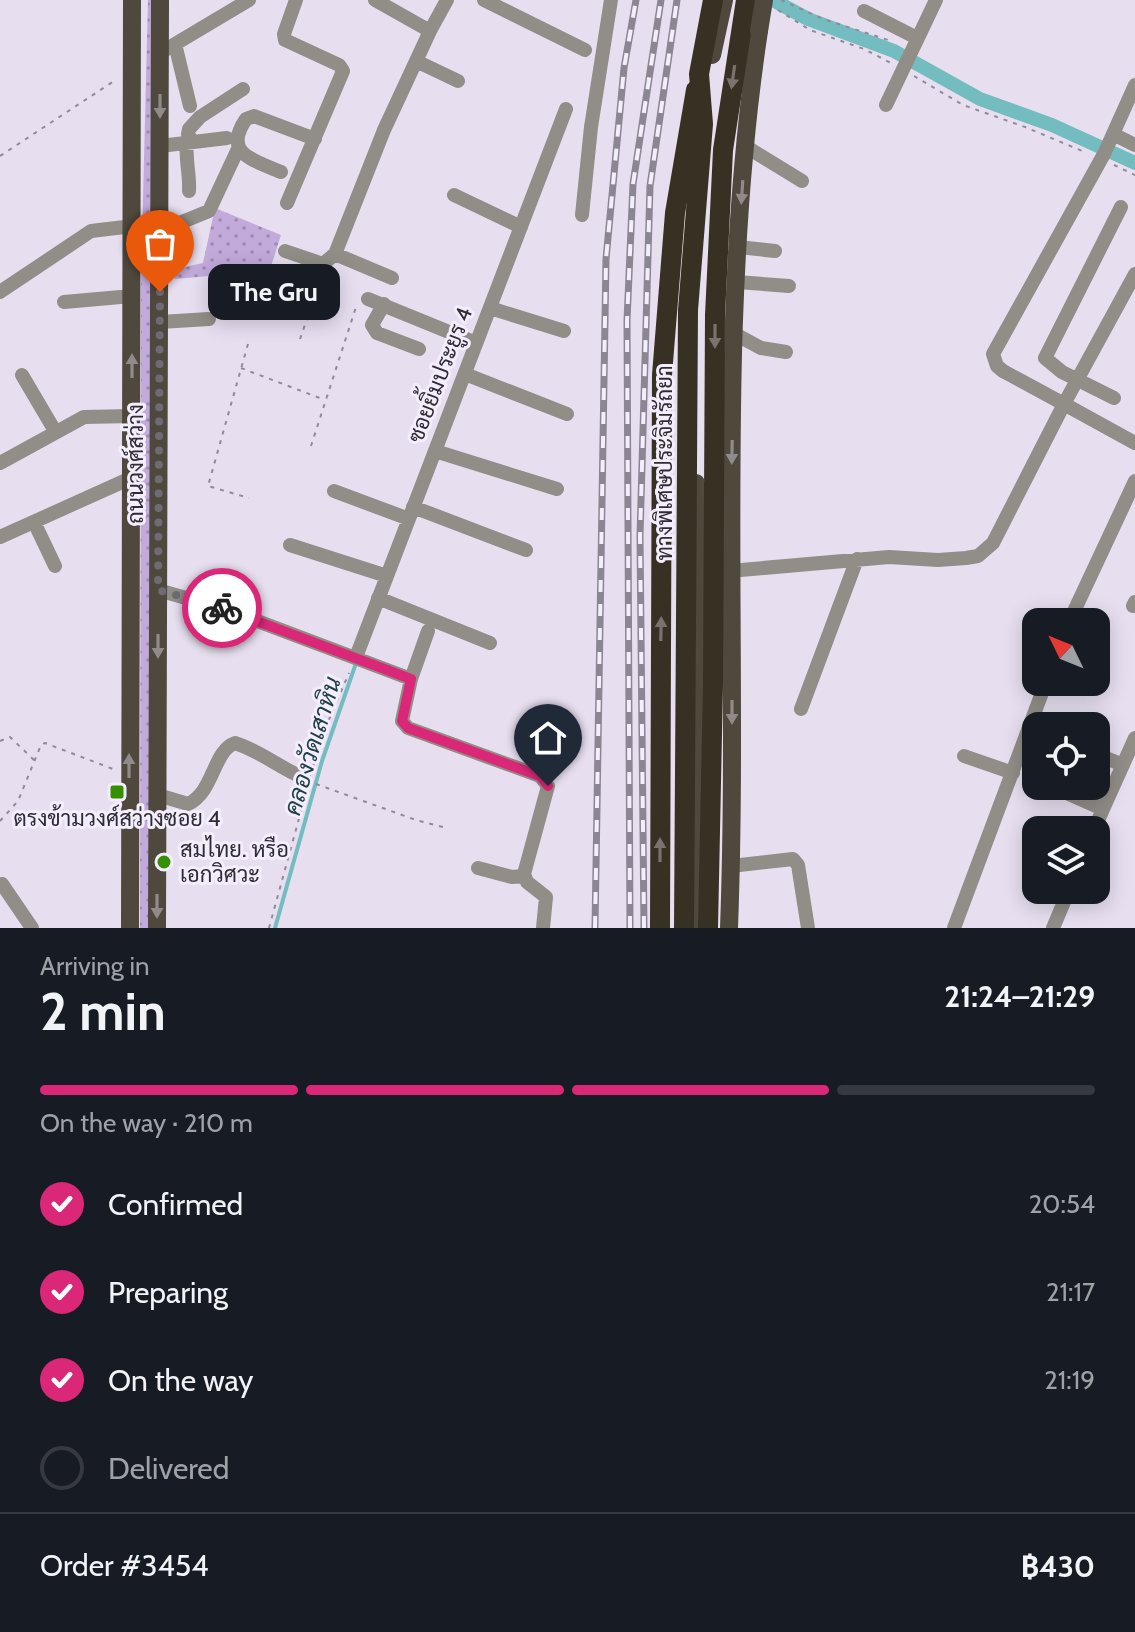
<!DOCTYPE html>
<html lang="en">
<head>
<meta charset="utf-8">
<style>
	:root { --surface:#171b24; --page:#20242c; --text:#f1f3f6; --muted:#9ea1a6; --line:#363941; --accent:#db2777 }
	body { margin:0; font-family:Cabin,Sarabun,sans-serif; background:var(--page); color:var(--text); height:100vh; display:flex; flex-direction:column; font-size:30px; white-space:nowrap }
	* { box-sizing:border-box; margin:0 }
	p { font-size:26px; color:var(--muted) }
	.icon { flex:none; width:44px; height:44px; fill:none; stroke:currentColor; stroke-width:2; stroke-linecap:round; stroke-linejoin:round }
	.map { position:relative; height:928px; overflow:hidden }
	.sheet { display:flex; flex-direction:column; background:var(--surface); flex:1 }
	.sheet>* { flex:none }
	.needle { width:52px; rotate:313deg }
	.controls { position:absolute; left:1022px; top:608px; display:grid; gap:16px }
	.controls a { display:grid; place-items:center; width:88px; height:88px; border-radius:16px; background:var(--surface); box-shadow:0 4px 20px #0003; font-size:40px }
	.pin { position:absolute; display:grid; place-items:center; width:68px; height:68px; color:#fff; margin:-82px -34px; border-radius:50% 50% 50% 0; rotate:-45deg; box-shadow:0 0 8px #0007 }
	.pin .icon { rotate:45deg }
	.courier { position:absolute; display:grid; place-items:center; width:80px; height:80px; margin:-40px; border:6px solid #db2777; border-radius:50%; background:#fff; color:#222; box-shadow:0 2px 10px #0007 }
	.bubble { position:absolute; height:56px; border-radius:16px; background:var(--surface); box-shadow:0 4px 20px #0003; font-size:26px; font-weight:700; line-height:56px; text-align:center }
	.overview em { font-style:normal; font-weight:700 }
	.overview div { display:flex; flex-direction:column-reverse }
	.overview { display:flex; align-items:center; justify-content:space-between; height:136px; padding:0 40px }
	h1 { font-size:52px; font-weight:700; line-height:60px }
	.bar { display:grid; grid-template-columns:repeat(4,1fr); gap:12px 8px; align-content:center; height:96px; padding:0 40px }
	.bar i { height:10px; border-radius:6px; background:var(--line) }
	.bar .on { background:var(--accent) }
	.bar p { grid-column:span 4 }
	.line { display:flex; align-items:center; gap:20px; padding:0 40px; border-top:2px solid var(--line) }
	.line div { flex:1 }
	ol { padding:0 40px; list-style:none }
	li { display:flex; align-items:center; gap:24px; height:88px }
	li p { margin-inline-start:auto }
	li .icon { padding:8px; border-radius:50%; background:var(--accent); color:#fff; stroke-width:4 }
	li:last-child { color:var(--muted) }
	li i { width:44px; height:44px; border:4px solid var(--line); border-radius:50% }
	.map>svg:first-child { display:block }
	.grass { fill:url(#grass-dots) }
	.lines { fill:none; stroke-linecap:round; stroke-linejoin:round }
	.stream { stroke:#73bdc1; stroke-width:4 }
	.canal { stroke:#73bdc1; stroke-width:14 }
	.path { stroke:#918b97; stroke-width:2; stroke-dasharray:4 6; stroke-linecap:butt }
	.minor { stroke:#918d87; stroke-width:14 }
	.major { stroke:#4e483d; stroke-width:18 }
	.highway { stroke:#373124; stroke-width:20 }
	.rail-casing { stroke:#8b8691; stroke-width:7 }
	.rail { stroke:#f4edfd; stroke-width:4; stroke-dasharray:12; stroke-linecap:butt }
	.major-bridge { stroke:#4e483d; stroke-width:18 }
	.highway-bridge { stroke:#373124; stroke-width:20 }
	.oneway { fill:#797370 }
	.oneway2 { fill:#908a8a }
	.done { stroke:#6f6b74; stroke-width:8; stroke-dasharray:0 14.4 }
	.route { stroke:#db2777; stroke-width:10 }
	.poi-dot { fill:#349001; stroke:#f4edfd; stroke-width:3 }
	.labels { text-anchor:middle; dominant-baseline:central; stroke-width:6; stroke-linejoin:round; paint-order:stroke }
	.street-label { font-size:22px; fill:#2f2c32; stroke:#f4edfd }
	.poi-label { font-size:22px; fill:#2f2c32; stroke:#f4edfd }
	.water-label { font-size:24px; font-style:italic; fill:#1d4143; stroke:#f4edfd }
</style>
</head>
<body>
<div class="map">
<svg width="1135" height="928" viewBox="0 0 1135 928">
	<defs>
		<pattern id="grass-dots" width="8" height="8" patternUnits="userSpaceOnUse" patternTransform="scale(2)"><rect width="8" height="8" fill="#c2aadb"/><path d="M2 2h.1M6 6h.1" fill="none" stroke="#9e8bb2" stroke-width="1.8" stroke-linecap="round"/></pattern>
	</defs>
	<rect width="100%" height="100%" fill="#e7dff0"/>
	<!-- grass -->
	<path class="grass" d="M 148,0 L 152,0 L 149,928 L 140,928 L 141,278 Z
		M 215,208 L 281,235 L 265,285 L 210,293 L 209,276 L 175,279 L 176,269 L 203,263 Z"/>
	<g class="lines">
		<!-- stream -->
		<path class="stream" d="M 275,928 L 322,761 L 355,666"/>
		<!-- canal -->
		<path class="canal" d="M 773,0 L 808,19 L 894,51 L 980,99 L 1052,125 L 1135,163"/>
		<!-- path -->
		<path class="path" d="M 781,0 L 823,19 L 888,40
			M 778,10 L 810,30 L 864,49 L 891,63
			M 914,76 L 963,105 L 1025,127 L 1087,153
			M 0,156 L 114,81
			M 1114,165 L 1135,175
			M 300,339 L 322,276
			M 248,344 L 208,486 L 249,498
			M 241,368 L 325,400
			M 311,446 L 356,307
			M 0,741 L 10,737 L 34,760
			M 313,767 L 321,738 L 349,673
			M 316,784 L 416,820 L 447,828
			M 0,821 L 18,801 L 41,745 L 45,743 L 113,769
			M 269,928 L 306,793"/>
		<!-- minor -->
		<path class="minor" d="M 375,0 L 430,31 L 447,0
			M 484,0 L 585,50
			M 864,11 L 917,38
			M 175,44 L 190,106
			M 160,53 L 249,0
			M 416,61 L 458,81
			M 886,105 L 936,0
			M 1113,134 L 1135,145
			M 192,142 L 188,134 L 189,129 L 200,117 L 243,89
			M 187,143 C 185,160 190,173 189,191
			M 160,146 L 227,138
			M 745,146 L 802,181
			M 281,172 C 254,160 222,154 246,119 L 254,116 L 315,139
			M 454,195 L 521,227
			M 287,203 L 343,71 L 339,65 L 285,40 L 284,34 L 296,0
			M 582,215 L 591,127 L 611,0
			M 160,231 L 209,211 L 238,149
			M 738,247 L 775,251
			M 285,251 L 323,264 L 335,254
			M 1135,274 L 1064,404 L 1135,443
			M 392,278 L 335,254 L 384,130 L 430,31
			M 737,282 L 789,286
			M 0,292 L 91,231 L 133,226
			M 368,299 L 476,343
			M 64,302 L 132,296
			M 384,304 L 372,325 L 377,333 L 419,349
			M 490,308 L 564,331
			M 160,322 L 209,319
			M 735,334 L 761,348 L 786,352
			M 465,374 L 567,414
			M 22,375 L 55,431
			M 1114,398 L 1062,372 L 1045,358 L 1121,207
			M 435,451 L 557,489
			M 0,463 L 84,417 L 132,416
			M 334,491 L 409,519
			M 413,507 L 526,550
			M 34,522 L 55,566
			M 0,537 L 131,478
			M 290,545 L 387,576
			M 729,571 L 889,557 L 938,560 L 966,558 L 978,556 L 993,543 L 1064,404 L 1003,371 L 997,366 L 993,354 L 1104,154 L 1135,85
			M 158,590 L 228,610 L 411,679
			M 378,598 L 490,643
			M 1133,606 L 1135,602
			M 1069,622 L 1135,481
			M 428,631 L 411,679 L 402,721 L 408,728 L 540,776 L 548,786 L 524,874 L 527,882 L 546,897 L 543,928
			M 356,657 L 566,109
			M 801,709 L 857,559
			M 1096,754 L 1123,765
			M 964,756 L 1013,773
			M 1069,794 L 1103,809 L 1135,738
			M 158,795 L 188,804 C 214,792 213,751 235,743 C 260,751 280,768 304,778
			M 1094,830 L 1103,809
			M 731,866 L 793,859 L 798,865 L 808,928
			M 478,868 L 512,877 L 524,876
			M 2,884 L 32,928
			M 954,928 L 1046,682
			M 1053,928 L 1069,890"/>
		<!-- major -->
		<path class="major" d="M 712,55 L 724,0
			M 696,483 L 698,928
			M 130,928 L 132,0
			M 157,928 L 160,0
			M 729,928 C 740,630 714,328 759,31"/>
		<!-- highway -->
		<path class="highway" d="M 660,928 L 662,375 L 675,213 L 696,90
			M 708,928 L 713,685 L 715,315 L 723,150 L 746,0"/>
		<!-- rail casing -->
		<g class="rail-casing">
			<path id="rail" d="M 595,928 L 606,259 L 624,68 L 636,0
				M 630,928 L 627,321 L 633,184 L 661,0
				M 644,928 L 640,536 L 650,186 L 677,0"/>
		</g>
		<!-- rail -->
		<use href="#rail" class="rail"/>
		<!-- major-bridge -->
		<path class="major-bridge" d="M 759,31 L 764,0"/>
		<!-- highway-bridge -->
		<path class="highway-bridge" d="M 684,928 L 688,310 L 703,124 L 699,74 L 713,0"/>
	</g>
	<!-- one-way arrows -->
	<defs><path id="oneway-solid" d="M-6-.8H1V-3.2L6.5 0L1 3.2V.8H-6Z" transform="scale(2)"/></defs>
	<g class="oneway">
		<use href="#oneway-solid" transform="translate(733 77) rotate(98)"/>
		<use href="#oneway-solid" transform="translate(715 336) rotate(90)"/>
		<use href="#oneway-solid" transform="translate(661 629) rotate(-89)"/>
		<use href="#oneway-solid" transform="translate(660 850) rotate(-90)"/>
	</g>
	<g class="oneway2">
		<use href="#oneway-solid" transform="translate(160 106) rotate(90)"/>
		<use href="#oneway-solid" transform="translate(742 192) rotate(94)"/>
		<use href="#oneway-solid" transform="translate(132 366) rotate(-90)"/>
		<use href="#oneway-solid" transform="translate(732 452) rotate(91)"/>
		<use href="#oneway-solid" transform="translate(158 646) rotate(90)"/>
		<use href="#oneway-solid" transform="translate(732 712) rotate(90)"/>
		<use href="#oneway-solid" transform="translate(129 766) rotate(-90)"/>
		<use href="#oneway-solid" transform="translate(157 906) rotate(90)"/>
	</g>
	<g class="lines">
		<!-- done -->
		<path class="done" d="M 160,292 L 158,590 L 222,608"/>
		<!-- route -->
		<path class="route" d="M 222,608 L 411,679 L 402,721 L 408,728 L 540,776 L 548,786"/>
	</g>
	<!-- markers -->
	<g class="poi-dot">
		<rect x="109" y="784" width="16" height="16" rx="4"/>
		<circle cx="164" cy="862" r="8"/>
	</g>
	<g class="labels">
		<!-- street labels -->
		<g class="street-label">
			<text transform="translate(440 375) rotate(-69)">ซอยยิ้มประยูร 4</text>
			<text transform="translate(664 463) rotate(-90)">ทางพิเศษประจิมรัถยา</text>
			<text transform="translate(135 464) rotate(-90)">ถนนวงศ์สว่าง</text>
		</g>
		<!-- poi labels -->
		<g class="poi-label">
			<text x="117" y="818">ตรงข้ามวงศ์สว่างซอย 4</text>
			<text x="180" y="849" text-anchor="start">สมไทย. หรือ<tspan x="180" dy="25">เอกวิศวะ</tspan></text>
		</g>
		<!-- water labels -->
		<g class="water-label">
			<text transform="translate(312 746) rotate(-73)">คลองวัดเสาหิน</text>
		</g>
	</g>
</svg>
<div class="controls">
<a><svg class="needle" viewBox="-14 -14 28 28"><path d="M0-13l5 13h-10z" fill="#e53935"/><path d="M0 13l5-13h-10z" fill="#9ea1a6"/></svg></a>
<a><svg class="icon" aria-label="locate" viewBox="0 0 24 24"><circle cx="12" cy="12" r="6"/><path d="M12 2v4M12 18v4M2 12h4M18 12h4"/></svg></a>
<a><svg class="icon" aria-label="layers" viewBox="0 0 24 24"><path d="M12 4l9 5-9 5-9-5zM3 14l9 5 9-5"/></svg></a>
</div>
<div class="pin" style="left:160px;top:292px;background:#ea580c"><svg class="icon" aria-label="bag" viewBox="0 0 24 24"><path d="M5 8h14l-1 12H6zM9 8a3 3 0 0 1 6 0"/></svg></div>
<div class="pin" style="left:548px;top:786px;background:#1f2937"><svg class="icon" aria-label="home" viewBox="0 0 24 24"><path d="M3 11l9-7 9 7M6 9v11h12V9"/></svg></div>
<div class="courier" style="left:222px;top:608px"><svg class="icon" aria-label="bike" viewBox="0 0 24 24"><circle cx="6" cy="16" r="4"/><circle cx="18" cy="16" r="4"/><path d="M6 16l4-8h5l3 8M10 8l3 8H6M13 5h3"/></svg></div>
<div class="bubble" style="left:208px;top:264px;width:132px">The Gru</div>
</div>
<section class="sheet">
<div class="overview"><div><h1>2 min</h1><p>Arriving in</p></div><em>21:24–21:29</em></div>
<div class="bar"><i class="on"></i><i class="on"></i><i class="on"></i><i></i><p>On the way · 210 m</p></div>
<ol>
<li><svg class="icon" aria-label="check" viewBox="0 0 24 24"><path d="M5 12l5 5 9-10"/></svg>Confirmed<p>20:54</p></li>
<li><svg class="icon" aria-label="check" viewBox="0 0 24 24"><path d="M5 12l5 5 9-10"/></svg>Preparing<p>21:17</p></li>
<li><svg class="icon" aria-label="check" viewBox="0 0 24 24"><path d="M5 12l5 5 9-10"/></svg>On the way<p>21:19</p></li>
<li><i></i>Delivered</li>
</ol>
<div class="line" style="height:104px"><div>Order #3454</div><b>฿430</b></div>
</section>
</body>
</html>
